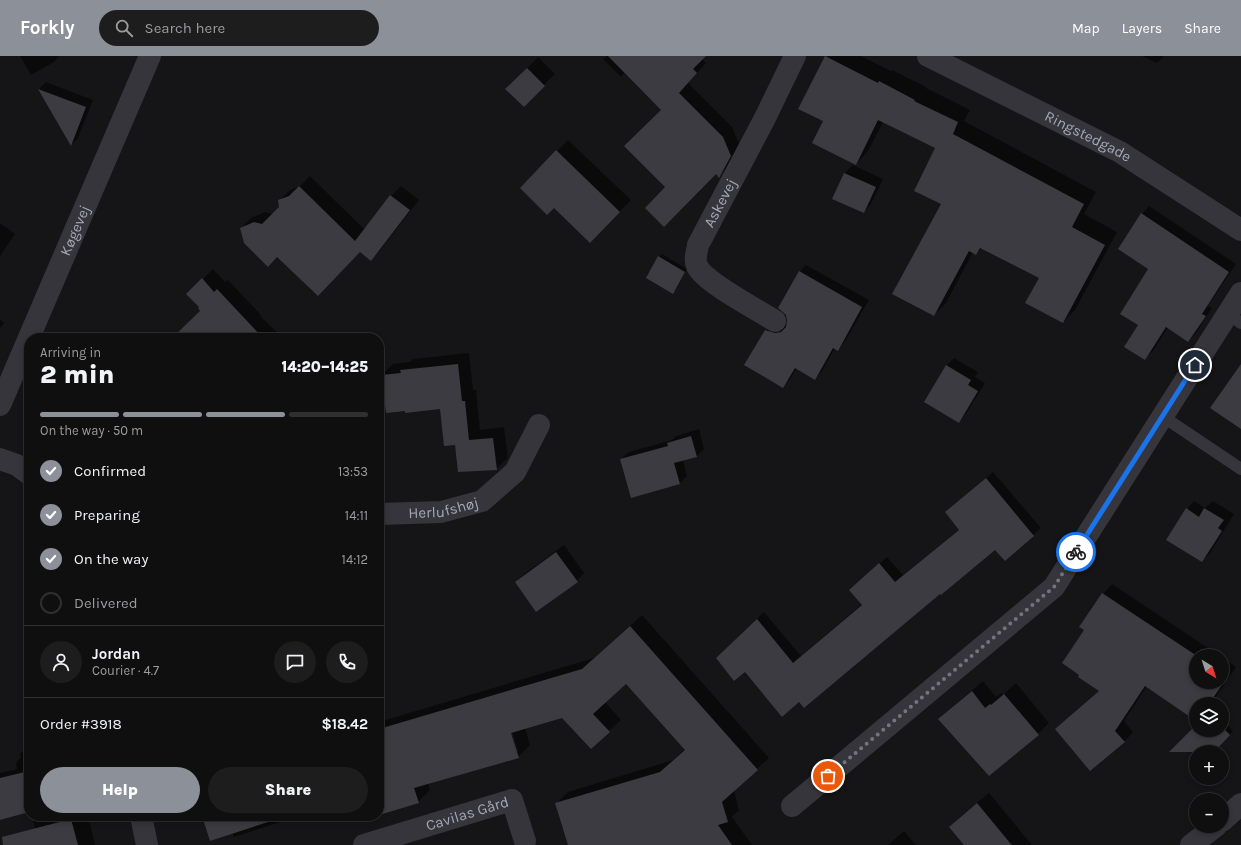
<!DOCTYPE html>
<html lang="en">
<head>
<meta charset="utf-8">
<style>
	:root { --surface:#100f10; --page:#1e1d1e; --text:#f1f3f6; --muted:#9c9c9f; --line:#302f30; --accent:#8c9099 }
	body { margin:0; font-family:Karla,sans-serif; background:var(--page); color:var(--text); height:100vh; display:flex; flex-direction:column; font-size:15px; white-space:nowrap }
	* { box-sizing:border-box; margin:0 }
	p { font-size:13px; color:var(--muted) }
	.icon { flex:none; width:22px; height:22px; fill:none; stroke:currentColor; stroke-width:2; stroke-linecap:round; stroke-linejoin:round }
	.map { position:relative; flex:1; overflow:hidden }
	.details { position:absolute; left:24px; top:277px; width:360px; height:488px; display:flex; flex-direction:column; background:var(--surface); border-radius:16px; box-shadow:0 2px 6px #0003,0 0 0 1px var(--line) }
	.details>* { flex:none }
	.needle { width:26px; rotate:142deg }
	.fabs { position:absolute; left:1189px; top:593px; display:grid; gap:8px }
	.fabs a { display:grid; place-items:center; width:40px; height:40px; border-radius:50%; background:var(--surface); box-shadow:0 2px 6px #0003,0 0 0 1px var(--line); font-size:20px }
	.pin { position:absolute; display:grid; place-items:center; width:34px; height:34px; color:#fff; margin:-17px; border:2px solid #fff; border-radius:50%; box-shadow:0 1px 4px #0007 }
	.courier { position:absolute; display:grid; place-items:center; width:40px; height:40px; margin:-20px; border:3px solid #1a73e8; border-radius:50%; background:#fff; color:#222; box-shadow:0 1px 5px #0007 }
	.overview em { font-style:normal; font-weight:800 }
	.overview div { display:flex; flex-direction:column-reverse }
	.overview { display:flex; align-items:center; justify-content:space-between; height:68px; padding:0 16px }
	h1 { font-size:26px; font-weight:800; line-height:30px }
	.bar { display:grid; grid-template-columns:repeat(4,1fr); gap:6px 4px; align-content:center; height:48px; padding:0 16px }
	.bar i { height:5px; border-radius:3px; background:var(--line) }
	.bar .active { background:var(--accent) }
	.bar p { grid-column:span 4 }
	.line { display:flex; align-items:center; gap:10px; padding:0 16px; border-top:1px solid var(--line) }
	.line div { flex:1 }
	.round { display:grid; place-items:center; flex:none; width:42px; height:42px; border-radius:21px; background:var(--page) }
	ol { padding:0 16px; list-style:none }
	li { display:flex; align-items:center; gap:12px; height:44px }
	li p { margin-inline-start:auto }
	li .icon { padding:4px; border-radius:50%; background:var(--accent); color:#fff; stroke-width:4 }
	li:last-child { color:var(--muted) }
	li i { width:22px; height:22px; border:2px solid var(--line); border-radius:50% }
	.button { display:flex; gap:8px; margin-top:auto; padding:8px 16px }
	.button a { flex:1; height:46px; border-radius:24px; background:var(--accent); color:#fff; font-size:16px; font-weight:800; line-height:46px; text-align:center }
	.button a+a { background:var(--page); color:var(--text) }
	header { display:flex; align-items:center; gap:24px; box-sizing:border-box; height:56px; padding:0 20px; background:var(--accent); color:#fff }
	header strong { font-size:19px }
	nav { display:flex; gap:22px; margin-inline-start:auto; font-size:14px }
	.search { width:280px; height:36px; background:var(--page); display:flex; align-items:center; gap:10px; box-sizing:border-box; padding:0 14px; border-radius:22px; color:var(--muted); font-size:15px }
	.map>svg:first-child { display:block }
	.shadow { fill:#0007; fill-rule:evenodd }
	.building { fill:#3c3b41 }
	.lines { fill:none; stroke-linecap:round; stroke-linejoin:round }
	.service { stroke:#35353b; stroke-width:12 }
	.minor { stroke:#35353b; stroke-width:22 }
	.tertiary { stroke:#35353b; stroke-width:22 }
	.done { stroke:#73747f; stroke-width:4; stroke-dasharray:0 7.2 }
	.route { stroke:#1a73e8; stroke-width:5 }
	.labels { text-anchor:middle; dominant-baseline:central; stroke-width:3.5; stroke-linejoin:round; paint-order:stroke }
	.street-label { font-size:15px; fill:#a5a7b7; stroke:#100f11 }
</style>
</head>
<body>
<header>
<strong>Forkly</strong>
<div class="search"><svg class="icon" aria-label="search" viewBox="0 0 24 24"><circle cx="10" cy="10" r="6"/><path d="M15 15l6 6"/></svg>Search here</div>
<nav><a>Map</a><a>Layers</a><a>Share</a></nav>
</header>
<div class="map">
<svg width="1241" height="789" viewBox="0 0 1241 789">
	<rect width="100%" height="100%" fill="#151416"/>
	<!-- shadow -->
	<path class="shadow" d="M 20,0 L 59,0 L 54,6 L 31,19 Z
		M 607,0 L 704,0 L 702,3 L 706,7 L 688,27 L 732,71 L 740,90 L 728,111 L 719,120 L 716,117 L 666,131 L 662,54 L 625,16 L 621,21 L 603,3 Z
		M 827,0 L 861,0 L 891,15 L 892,14 L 926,31 L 926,32 L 970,54 L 964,65 L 1096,136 L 1084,158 L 1117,176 L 1075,254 L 1063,266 L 1040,222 L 982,192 L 976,198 L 973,196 L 946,247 L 934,259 L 942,148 L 936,92 L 883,66 L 868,95 L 856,108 L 824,64 Z
		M 1142,0 L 1164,0 L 1157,7 Z
		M 538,1 L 555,18 L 524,49 L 507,33 Z
		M 46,26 L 93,44 L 78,82 L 71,89 L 39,33 Z
		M 568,84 L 631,144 L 601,175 L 521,132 Z
		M 853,109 L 883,123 L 871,148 L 864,156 L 834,142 L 845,117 Z
		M 310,120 L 365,174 L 391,140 L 401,130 L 419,144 L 381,193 L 371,204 L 360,195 L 278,200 L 241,172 L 251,162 L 265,156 L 273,158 L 280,152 L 279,145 L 290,134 L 300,130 Z
		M 1149,150 L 1236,208 L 1208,250 L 1212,252 L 1196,277 L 1188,285 L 1168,271 L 1153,295 L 1145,302 L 1139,269 L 1149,213 L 1142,158 Z
		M 0,167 L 15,178 L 0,200 Z
		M 662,198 L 687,213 L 676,233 L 673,236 L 659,201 Z
		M 806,209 L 869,244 L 844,287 L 837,294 L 835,292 L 822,315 L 815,322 L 797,312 L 790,323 L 783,330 L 745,309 L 766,274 L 773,267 L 783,271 L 787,270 L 799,216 Z
		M 213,213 L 225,226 L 228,224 L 261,259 L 260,260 L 283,282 L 173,282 L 201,255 L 200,251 L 188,238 Z
		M 0,263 L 4,267 L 0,272 Z
		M 469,297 L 473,334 L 476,334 L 480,374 L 504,371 L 508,402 L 496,413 L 456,388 L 441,352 L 382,319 L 393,308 L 410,306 L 413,303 Z
		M 954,302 L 978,316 L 975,321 L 985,327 L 966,358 L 959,366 L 946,310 Z
		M 699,373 L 704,393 L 697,400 L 683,404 L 687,420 L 680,427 L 621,403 L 629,396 L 672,384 L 676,380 Z
		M 993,416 L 1041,472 L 1005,503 L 995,492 L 800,645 L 745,615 L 717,602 L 764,556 L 801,600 L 862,548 L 850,534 L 887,501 L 903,519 L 960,473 L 954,449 Z
		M 1194,445 L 1205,452 L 1213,445 L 1234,458 L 1210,497 L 1202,505 L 1187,453 Z
		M 564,489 L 584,517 L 577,525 L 516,526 L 524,518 Z
		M 1112,528 L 1220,600 L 1196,600 L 1196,626 L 1222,626 L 1222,601 L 1236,611 L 1211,648 L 1196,648 L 1196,664 L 1147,630 L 1124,665 L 1133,676 L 1124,686 L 1056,673 L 1100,634 L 1085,573 L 1103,538 Z
		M 642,559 L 769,702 L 734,734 L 739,754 L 732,761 L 752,789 L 595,789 L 556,748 L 568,736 L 673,704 L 685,693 L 626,627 L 605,646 L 621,664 L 609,675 L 562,661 L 525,672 L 530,689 L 518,701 L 428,727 L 430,734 L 418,746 L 379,753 L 379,666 L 594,602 ZM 511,672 L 518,695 L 516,695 L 509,673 Z
		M 983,625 L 996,641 L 1002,637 L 1003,639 L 1016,627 L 1049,667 L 1038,678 L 989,719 L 940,663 L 951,652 Z
		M 1222,664 L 1233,675 L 1213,696 L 1196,696 L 1196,697 L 1181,685 L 1196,670 L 1196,674 L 1222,674 Z
		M 28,690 L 29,690 L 29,755 L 0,763 L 0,717 L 17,713 L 16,707 L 21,701 L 20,698 Z
		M 989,737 L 1032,789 L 965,789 L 950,771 L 961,760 Z
		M 32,760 L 88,760 L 95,789 L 39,789 Z
		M 203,760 L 299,760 L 234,781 L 232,776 Z
		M 904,775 L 916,789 L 888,789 Z"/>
	<!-- building -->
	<path class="building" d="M 608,0 L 706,0 L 693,13 L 697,17 L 679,37 L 723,81 L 731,100 L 719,122 L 716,118 L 664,171 L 645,152 L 665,131 L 624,90 L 661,54 Z
		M 825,0 L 878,27 L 879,25 L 915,44 L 914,45 L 958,66 L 953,78 L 1084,148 L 1072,171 L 1105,189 L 1063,267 L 1025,247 L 1039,222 L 980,192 L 976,199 L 969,195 L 934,260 L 892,238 L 941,148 L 914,135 L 935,92 L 878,64 L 856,109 L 812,87 L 823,65 L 798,53 Z
		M 527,12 L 545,30 L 524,51 L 505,33 Z
		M 38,33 L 86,51 L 71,90 Z
		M 556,94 L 620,156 L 590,187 L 554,152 L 547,159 L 520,132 Z
		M 844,117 L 876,131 L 864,157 L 832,143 Z
		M 299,130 L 355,185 L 390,139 L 410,154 L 371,205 L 360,196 L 318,240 L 277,201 L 268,211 L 244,187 L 240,172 L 254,166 L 262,168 L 279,151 L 278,144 L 289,140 Z
		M 1141,157 L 1229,216 L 1202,258 L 1206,260 L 1188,286 L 1166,271 L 1145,304 L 1124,291 L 1138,269 L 1120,258 L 1148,213 L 1118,193 Z
		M 658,200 L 685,216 L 673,238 L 646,222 Z
		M 799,215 L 862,251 L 838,295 L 833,292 L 815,324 L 795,312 L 783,332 L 744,309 L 765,274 L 775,277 L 781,276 L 786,271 L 787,265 L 786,259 L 778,252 Z
		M 202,222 L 214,236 L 217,233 L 263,282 L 172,282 L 200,255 L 198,252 L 199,251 L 186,238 Z
		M 458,308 L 462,345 L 465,345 L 469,384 L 493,382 L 497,414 L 458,416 L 455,389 L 444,390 L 440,353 L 405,357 L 405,355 L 386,357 L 381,319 L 401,317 L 400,314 Z
		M 1241,308 L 1241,373 L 1210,352 Z
		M 946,309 L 971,324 L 968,329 L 978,335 L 959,367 L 924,346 Z
		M 691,380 L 697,401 L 674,407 L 680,428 L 631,442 L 620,403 L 668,390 L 667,387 Z
		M 986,422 L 1034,480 L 1005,505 L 995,494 L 941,539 L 940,538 L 804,652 L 799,646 L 782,661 L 745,616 L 734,625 L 716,602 L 757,563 L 793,607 L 862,549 L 849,534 L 879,507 L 895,526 L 959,474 L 945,456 Z
		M 1186,452 L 1199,461 L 1204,452 L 1224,464 L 1218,472 L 1222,475 L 1202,506 L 1166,484 Z
		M 556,496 L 578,526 L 536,556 L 515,526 Z
		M 1102,537 L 1197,600 L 1196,626 L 1222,626 L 1222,617 L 1228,620 L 1209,648 L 1196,648 L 1196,665 L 1145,630 L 1115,675 L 1125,686 L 1090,715 L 1055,673 L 1099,635 L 1078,621 L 1079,619 L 1062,607 L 1084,574 L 1079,571 Z
		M 630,570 L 758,714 L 722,746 L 728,766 L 718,769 L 732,789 L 568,789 L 555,747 L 660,716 L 685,694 L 626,628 L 593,658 L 610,676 L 591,693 L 562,662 L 511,677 L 519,702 L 414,732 L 419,747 L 379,759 L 379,673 L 582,613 Z
		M 972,635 L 985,652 L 990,648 L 991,649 L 1004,638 L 1039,679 L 989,720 L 938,663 Z
		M 1196,669 L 1196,674 L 1222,674 L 1222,671 L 1230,679 L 1214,696 L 1169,696 Z
		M 29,715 L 29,756 L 0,764 L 0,722 Z
		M 977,747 L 1010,787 L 1012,789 L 964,789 L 949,771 Z
		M 202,760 L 270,760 L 271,765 L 210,785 Z
		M 71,763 L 78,789 L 3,789 L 2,781 Z"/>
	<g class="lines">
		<!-- service -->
		<path class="service" d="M 1228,258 L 1241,267
			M 1162,360 L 1241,413"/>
		<!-- minor -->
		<g class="minor">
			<path id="s1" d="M 775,265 C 758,254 704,226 697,210 C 694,203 697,196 698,189 L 765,62 L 795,0"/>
			<path d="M 0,403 L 17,409 L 29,418"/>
			<path id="s2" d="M 379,458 L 441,456 L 482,445 L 515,416 L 539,369"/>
			<path d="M 792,750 L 1054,531 L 1241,237"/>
			<path d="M 141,760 L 147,789"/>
			<path id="s3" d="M 364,789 L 512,744 L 525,785"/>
		</g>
		<!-- tertiary -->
		<g class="tertiary">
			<path id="s4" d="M 928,0 L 1120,96 L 1241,174"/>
			<path id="s5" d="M 0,349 L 150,0"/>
			<path d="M 1222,765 L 1241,748"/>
			<path d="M 1191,789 L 1216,770"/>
		</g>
	</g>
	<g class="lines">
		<!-- done -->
		<path class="done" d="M 828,720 L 1054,531 L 1076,496"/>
		<!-- route -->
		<path class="route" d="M 1076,496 L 1195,309"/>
	</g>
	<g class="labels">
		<!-- street labels -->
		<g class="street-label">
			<text stroke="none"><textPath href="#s4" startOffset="179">Ringstedgade</textPath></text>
			<text stroke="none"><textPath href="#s1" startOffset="165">Askevej</textPath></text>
			<text stroke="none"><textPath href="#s5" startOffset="190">Køgevej</textPath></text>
			<text stroke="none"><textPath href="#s2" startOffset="65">Herlufshøj</textPath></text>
			<text stroke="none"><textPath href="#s3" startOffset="108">Cavilas Gård</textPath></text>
		</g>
	</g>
</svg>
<div class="fabs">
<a><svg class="needle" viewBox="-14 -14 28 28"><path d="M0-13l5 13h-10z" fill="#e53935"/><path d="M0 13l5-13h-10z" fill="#9c9c9f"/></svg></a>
<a><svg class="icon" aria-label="layers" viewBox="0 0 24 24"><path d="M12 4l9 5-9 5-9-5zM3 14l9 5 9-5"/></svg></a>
<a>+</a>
<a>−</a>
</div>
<div class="pin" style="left:828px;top:720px;background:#ea580c"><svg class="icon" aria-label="bag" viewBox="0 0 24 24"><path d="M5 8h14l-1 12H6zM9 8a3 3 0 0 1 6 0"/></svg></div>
<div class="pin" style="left:1195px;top:309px;background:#1f2937"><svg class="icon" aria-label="home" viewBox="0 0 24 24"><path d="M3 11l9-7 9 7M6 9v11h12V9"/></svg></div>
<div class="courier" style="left:1076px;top:496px"><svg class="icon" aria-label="bike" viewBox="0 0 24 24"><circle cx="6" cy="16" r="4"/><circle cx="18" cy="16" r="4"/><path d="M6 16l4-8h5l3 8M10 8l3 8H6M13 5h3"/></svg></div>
<section class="details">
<div class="overview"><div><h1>2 min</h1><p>Arriving in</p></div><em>14:20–14:25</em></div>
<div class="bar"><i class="active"></i><i class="active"></i><i class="active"></i><i></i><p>On the way · 50 m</p></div>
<ol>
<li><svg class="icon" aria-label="check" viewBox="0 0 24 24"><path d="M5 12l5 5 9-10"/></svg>Confirmed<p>13:53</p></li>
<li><svg class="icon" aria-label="check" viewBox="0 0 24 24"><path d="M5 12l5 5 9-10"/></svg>Preparing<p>14:11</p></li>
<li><svg class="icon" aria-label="check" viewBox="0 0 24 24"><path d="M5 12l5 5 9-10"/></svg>On the way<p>14:12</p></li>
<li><i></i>Delivered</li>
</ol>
<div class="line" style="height:72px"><a class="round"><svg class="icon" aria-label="person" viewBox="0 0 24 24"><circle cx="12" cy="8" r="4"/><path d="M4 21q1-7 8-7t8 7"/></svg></a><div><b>Jordan</b><p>Courier · 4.7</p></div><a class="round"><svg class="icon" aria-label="chat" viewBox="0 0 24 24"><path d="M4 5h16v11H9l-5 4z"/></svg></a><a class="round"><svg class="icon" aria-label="phone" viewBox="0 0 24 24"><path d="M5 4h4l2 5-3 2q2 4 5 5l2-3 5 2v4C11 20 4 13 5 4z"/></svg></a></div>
<div class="line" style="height:52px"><div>Order #3918</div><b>$18.42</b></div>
<div class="button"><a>Help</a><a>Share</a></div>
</section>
</div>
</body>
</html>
